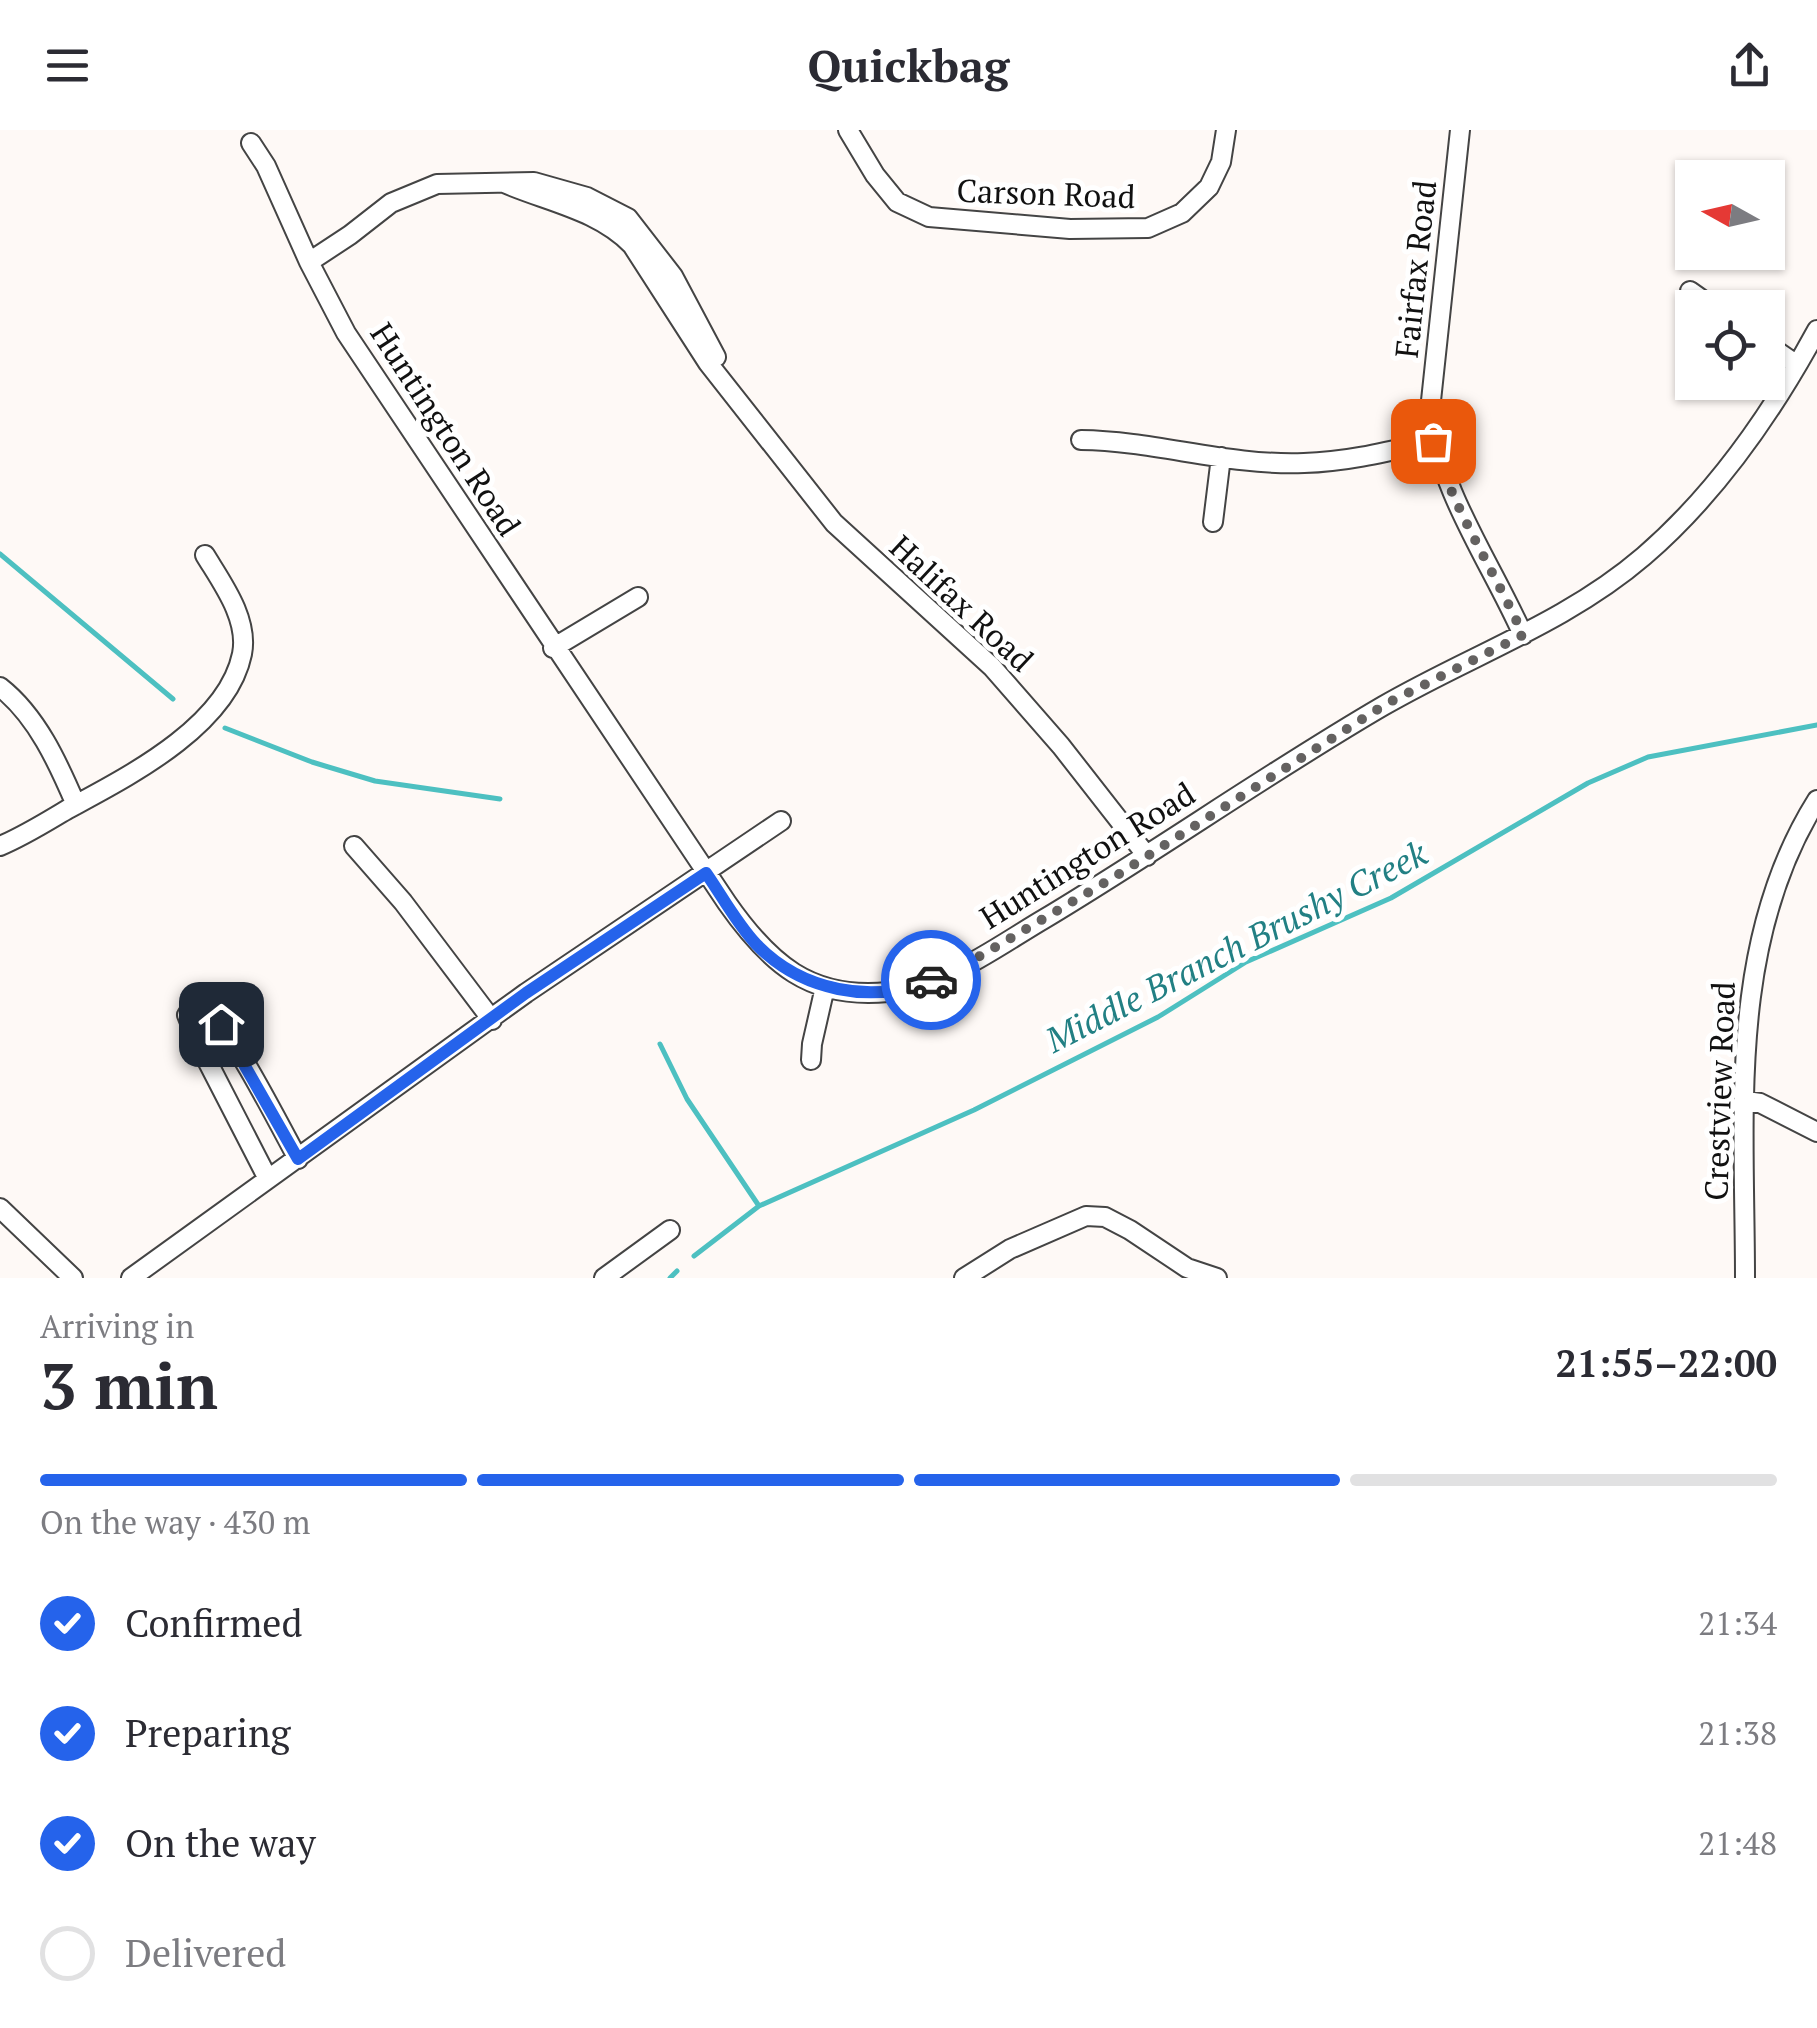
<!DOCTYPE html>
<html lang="en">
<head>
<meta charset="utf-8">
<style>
	:root { --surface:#fff; --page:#f2f2f3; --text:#2b2b33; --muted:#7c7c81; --line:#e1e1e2; --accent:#2563eb }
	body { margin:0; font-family:"PT Serif",serif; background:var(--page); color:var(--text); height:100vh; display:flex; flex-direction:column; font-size:38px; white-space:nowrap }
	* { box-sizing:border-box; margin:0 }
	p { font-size:32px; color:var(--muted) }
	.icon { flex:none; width:55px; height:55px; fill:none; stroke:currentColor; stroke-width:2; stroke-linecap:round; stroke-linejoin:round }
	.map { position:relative; height:1148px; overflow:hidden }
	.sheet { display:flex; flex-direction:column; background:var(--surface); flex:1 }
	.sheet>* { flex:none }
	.needle { width:65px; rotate:278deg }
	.tools { position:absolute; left:1675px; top:30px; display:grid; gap:20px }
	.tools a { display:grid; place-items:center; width:110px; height:110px; border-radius:0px; background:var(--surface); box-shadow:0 2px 8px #0004; font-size:50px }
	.pin { position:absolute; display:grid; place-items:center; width:85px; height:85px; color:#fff; margin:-42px; border-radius:20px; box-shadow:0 5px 15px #0006 }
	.courier { position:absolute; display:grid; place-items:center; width:100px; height:100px; margin:-50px; border:8px solid #2563eb; border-radius:50%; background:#fff; color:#222; box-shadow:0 2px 12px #0007 }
	.headline em { font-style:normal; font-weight:700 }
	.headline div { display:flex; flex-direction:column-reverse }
	.headline { display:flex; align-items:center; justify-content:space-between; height:170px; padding:0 40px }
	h1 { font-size:65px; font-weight:700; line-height:75px }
	.bar { display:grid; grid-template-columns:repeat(4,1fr); gap:15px 10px; align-content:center; height:120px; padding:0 40px }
	.bar i { height:12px; border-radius:8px; background:var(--line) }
	.bar .current { background:var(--accent) }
	.bar p { grid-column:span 4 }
	ol { padding:0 40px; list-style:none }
	li { display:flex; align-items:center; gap:30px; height:110px }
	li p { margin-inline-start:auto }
	li .icon { padding:10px; border-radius:50%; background:var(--accent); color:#fff; stroke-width:4 }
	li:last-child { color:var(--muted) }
	li i { width:55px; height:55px; border:5px solid var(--line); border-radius:50% }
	header { display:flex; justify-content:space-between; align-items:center; height:130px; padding:0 40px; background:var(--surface); font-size:45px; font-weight:700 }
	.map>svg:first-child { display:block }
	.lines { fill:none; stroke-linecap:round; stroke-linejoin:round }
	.stream { stroke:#4dc0c1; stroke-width:5 }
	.minor-casing { stroke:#444; stroke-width:22 }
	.minor { stroke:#fff; stroke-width:18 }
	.done { stroke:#646261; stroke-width:10; stroke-dasharray:0 18 }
	.route { stroke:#2563eb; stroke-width:12 }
	.labels { text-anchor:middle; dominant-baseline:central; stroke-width:10; stroke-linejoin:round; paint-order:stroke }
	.street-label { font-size:32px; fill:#111; stroke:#fff }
	.water-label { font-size:35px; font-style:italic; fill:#228084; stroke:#fff }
</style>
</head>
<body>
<header><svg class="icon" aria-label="menu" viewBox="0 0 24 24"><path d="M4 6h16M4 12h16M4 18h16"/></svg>Quickbag<svg class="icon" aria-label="share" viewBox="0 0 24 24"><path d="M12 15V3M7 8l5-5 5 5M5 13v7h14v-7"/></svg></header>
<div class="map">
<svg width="1817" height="1148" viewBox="0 0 1817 1148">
	<rect width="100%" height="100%" fill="#fef9f6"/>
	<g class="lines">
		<!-- stream -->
		<path class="stream" d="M 0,424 L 173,569
			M 225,598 L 312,632 L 375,651 L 500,669
			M 660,914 L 687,969 L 759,1076
			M 694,1126 L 759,1076 L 974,980 L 1158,887 L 1246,832 L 1391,768 L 1588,653 L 1648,627 L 1817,595
			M 670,1148 L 677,1141"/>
		<!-- minor casing -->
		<g class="minor-casing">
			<path id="minor" d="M 848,0 L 875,45 L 897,72 L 929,87 L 1070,99 L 1148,98 L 1182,83 L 1209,57 L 1221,32 L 1226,0
				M 1460,0 L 1430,280 C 1439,361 1490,431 1523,505
				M 251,13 L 266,36 L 309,132 L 346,203 L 727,773 C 769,833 810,870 888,862 C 944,857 998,816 1044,789 C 1159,720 1268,643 1383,576 C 1471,525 1566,493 1644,426 C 1716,364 1772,283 1817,200
				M 504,53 C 548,72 598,80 632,115 L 708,233 L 834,393 L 992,537 L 1061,616 L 1147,726
				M 309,132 L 350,105 L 391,73 L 437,54 L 534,52 L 587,67 L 628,88 L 673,146 L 716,227
				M 1690,161 L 1714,178
				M 1768,215 L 1797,235
				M 1081,310 C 1156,311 1228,336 1304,333 C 1348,332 1390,321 1433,311
				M 1213,392 L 1221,327
				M 553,518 L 638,467
				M 0,557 C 37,586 58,633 76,675
				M 0,716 C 24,706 46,692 68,679 C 127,647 227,597 242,524 C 249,489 222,453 205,425
				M 354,716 L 403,772 L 492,890
				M 811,930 L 812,914 L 825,857
				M 1746,971 L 1760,973 L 1817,1002
				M 268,1049 L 198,913 L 187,885 L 195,874 L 204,870 C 241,920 269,975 298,1029
				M 0,1078 L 73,1148
				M 131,1148 L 526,863 L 781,691
				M 604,1148 L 670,1100
				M 964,1148 L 1010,1119 L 1086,1086 L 1105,1087 L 1130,1100 L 1187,1138 L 1217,1148
				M 1745,1148 C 1745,986 1727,813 1817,670"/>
		</g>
		<!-- minor -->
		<use href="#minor" class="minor"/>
	</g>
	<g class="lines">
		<!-- done -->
		<path class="done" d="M 931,850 L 982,825 L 1116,746 L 1386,574 L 1523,505 C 1494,440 1453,379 1433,311"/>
		<!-- route -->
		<path class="route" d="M 221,894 L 298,1029 L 526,863 L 706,743 C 722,766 737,794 756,814 C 801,861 872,875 931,850"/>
	</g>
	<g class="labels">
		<!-- street labels -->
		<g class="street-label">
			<text transform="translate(1046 63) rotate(2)">Carson Road</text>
			<text transform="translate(1415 139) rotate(-84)">Fairfax Road</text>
			<text transform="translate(446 299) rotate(57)">Huntington Road</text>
			<text transform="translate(962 473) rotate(43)">Halifax Road</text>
			<text transform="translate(1087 725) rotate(-32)">Huntington Road</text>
			<text transform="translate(1719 961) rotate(-88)">Crestview Road</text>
		</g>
		<!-- water labels -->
		<g class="water-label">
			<text transform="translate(1236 816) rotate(-27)">Middle Branch Brushy Creek</text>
		</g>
	</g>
</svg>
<div class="tools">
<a><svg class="needle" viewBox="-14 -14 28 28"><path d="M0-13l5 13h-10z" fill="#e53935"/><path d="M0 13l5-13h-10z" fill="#7c7c81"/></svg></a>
<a><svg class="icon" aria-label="locate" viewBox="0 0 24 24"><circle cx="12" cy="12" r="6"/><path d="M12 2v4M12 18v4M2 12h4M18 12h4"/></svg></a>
</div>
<div class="pin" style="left:1433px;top:311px;background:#ea580c"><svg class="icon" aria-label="bag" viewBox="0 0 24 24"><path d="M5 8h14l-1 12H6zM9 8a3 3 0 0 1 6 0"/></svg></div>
<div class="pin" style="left:221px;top:894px;background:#1f2937"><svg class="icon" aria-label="home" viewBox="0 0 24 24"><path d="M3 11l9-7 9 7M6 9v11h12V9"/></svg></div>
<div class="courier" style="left:931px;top:850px"><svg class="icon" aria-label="car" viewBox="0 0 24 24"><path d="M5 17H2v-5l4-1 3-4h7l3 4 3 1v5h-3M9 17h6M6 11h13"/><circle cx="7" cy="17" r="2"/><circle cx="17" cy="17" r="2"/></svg></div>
</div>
<section class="sheet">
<div class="headline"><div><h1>3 min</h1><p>Arriving in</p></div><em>21:55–22:00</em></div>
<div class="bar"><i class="current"></i><i class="current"></i><i class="current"></i><i></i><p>On the way · 430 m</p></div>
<ol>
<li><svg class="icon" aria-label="check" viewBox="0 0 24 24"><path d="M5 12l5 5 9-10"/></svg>Confirmed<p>21:34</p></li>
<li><svg class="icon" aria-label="check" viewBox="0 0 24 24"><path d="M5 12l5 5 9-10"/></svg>Preparing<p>21:38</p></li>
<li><svg class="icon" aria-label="check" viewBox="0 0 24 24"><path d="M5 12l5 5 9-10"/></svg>On the way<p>21:48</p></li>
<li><i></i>Delivered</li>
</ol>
</section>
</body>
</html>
